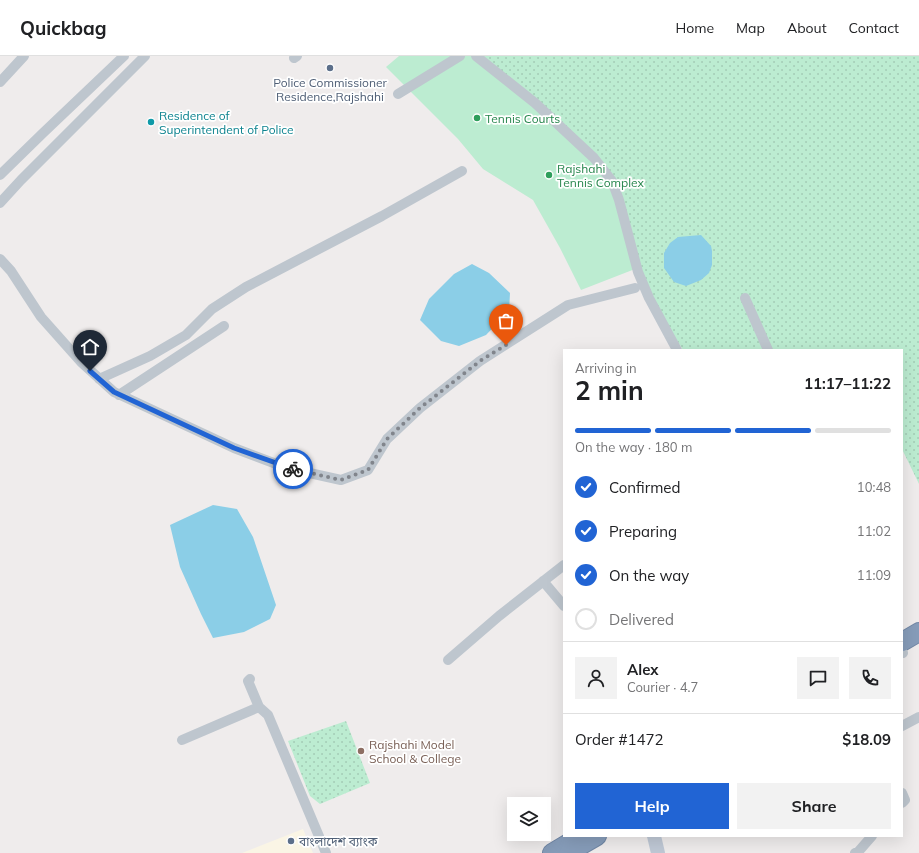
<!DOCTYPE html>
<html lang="en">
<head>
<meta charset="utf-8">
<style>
	:root { --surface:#fff; --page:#f2f2f2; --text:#202124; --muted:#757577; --line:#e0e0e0; --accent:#2164d4 }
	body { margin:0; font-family:Mulish,"Noto Sans Bengali",sans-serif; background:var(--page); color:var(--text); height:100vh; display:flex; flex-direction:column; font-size:15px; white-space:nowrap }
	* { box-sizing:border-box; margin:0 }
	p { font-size:13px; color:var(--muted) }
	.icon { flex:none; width:22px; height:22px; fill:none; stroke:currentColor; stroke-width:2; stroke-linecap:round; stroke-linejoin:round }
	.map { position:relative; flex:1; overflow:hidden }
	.drawer { position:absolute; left:563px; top:293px; width:340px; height:488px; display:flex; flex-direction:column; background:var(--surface); border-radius:0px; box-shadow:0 4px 16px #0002 }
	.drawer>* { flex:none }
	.controls { position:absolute; left:507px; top:741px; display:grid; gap:8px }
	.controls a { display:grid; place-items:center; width:44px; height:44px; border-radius:0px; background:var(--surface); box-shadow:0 4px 16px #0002; font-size:20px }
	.pin { position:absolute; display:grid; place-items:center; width:34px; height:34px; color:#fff; margin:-41px -17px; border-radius:50% 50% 50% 0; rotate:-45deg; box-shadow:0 0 4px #0007 }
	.pin .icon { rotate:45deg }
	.courier { position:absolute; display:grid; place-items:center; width:40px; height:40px; margin:-20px; border:3px solid #2164d4; border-radius:50%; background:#fff; color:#222; box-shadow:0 1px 5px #0007 }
	.head em { font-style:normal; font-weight:700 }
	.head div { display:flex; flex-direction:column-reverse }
	.head { display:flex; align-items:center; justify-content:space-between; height:68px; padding:0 12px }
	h1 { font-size:26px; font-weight:700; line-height:30px }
	.bar { display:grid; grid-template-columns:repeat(4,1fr); gap:6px 4px; align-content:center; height:48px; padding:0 12px }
	.bar i { height:5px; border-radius:3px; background:var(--line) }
	.bar .on { background:var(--accent) }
	.bar p { grid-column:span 4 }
	.line { display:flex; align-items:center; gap:10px; padding:0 12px; border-top:1px solid var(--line) }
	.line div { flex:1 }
	.round { display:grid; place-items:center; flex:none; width:42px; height:42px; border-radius:0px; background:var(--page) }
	ol { padding:0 12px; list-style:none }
	li { display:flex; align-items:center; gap:12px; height:44px }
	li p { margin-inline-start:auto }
	li .icon { padding:4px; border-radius:50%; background:var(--accent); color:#fff; stroke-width:4 }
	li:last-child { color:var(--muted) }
	li i { width:22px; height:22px; border:2px solid var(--line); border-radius:50% }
	.primary-button { display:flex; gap:8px; margin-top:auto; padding:8px 12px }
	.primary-button a { flex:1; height:46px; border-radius:0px; background:var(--accent); color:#fff; font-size:16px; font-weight:700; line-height:46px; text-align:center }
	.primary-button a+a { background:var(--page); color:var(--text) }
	header { display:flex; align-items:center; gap:24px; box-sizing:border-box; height:56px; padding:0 20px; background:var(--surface); border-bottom:1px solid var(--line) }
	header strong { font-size:19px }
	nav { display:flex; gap:22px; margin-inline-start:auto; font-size:14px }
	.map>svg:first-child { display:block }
	.commercial { fill:#faf5e5 }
	.park { fill:url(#park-dots) }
	.garden { fill:#bcecd1 }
	.water { fill:#8bcee7 }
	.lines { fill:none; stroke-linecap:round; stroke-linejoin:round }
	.highway-casing { stroke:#7187a5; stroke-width:20 }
	.street { stroke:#bec6ce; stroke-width:10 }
	.secondary { stroke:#bfc8d5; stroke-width:14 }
	.highway { stroke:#869cb9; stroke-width:18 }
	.done { stroke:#81858c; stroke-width:4; stroke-dasharray:0 7.2 }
	.route { stroke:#2164d4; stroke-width:5 }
	.service-dot { fill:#5c6f8a; stroke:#fff; stroke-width:1.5 }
	.leisure-dot { fill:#2e9e5b; stroke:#fff; stroke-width:1.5 }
	.culture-dot { fill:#0f9aa8; stroke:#fff; stroke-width:1.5 }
	.education-dot { fill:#8d6e63; stroke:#fff; stroke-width:1.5 }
	.labels { text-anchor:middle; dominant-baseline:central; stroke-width:3.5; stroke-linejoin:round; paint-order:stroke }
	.service-label { font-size:12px; fill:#4e5e75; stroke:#fff }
	.culture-label { font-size:12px; fill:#0d838f; stroke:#fff; text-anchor:start }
	.leisure-label { font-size:12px; fill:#27864d; stroke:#fff; text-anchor:start }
	.education-label { font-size:12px; fill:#785e54; stroke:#fff; text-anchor:start }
</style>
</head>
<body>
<header>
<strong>Quickbag</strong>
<nav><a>Home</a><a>Map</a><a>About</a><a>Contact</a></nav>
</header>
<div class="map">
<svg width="919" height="797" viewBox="0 0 919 797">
	<defs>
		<pattern id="park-dots" width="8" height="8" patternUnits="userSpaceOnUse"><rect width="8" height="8" fill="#bcecd1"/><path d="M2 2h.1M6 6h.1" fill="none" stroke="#a3ccb6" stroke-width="1.8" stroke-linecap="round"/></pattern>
	</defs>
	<rect width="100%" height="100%" fill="#efecec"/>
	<!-- commercial -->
	<path class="commercial" d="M 303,773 L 313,797 L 242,797 Z"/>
	<!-- park -->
	<path class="park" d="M 481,0 L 919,0 L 919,428 L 902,393 L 902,294 L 683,294 L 666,267 L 647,232 Z
		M 346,665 L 370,727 L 320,748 L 310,740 L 288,685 Z"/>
	<!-- garden -->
	<path class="garden" d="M 399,0 L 474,0 L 558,71 L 610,125 L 635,213 L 581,234 L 560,192 L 533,144 L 483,113 L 458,83 L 386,11 Z"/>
	<!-- water -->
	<path class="water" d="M 701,179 L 711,190 L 712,195 L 712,209 L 709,217 L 701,224 L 686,230 L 674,226 L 664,212 L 664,197 L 670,187 L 678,181 Z
		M 472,208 L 489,217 L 510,237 L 509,255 L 486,279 L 459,290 L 441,285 L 420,264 L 429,243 L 454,218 Z
		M 213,449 L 237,453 L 253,481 L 276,549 L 270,563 L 244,576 L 213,582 L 201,558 L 180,511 L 170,469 Z"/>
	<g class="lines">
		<!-- highway casing -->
		<g class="highway-casing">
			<path id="highway" d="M 902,586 L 919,576
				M 552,797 L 577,782
				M 568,797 L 597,780"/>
		</g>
		<!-- street -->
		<path class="street" d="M 476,0 L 535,47 L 594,102 L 612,125 L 619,144 L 638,216 L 649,242 L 677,294
			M 294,2 L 297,0
			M 0,26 L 24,0
			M 398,38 L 460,0
			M 0,119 L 43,77 L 124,0
			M 0,147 L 21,124 L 145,0
			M 0,203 L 11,215 L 41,261 L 81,306 L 114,336 L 234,392 L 287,412 L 341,424 L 368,414 L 387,383 L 420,352 L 480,305 L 568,249 L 635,232
			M 745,242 L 768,294
			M 99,323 L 150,300 L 186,279 L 212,253 L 246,231 L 382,160 L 462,115
			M 119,339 L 224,270
			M 543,525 L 564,550
			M 902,595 L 903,597
			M 448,604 L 499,560 L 564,509
			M 250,623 L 248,625 L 259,651
			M 902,670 L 919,661
			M 182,684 L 259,651 L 268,659 L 326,797
			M 902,737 L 905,744 L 902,747
			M 855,797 L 858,796 L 872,780"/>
		<!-- secondary -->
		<path class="secondary" d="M 654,780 L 658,797"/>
		<!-- highway -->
		<use href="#highway" class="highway"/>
	</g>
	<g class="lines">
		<!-- done -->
		<path class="done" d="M 293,413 L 341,424 L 368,414 L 387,383 L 420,352 L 480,305 L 506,289"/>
		<!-- route -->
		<path class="route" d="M 90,315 L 114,336 L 234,392 L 293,413"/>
	</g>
	<!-- markers -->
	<g class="service-dot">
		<circle cx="330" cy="12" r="4"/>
		<circle cx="291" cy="785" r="4"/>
	</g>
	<g class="leisure-dot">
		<circle cx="477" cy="62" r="4"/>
		<circle cx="549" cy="119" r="4"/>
	</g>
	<circle class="culture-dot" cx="151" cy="66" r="4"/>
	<circle class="education-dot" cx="361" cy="695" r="4"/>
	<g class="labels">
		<!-- service labels -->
		<g class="service-label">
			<text x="330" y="26">Police Commissioner<tspan x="330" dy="14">Residence,Rajshahi</tspan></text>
			<text x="299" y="785" text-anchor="start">বাংলাদেশ ব্যাংক</text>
		</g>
		<!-- culture labels -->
		<g class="culture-label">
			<text x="159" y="59">Residence of<tspan x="159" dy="14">Superintendent of Police</tspan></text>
		</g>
		<!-- leisure labels -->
		<g class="leisure-label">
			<text x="485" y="62">Tennis Courts</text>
			<text x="557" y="112">Rajshahi<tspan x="557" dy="14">Tennis Complex</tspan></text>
		</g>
		<!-- education labels -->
		<g class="education-label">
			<text x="369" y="688">Rajshahi Model<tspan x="369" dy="14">School &amp; College</tspan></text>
		</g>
	</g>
</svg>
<div class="controls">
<a><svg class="icon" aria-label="layers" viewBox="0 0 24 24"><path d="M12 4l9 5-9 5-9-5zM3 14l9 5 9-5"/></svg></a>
</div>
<div class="pin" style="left:506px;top:289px;background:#ea580c"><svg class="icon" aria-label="bag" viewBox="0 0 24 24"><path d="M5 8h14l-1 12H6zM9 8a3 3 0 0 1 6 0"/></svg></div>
<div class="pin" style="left:90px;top:315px;background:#1f2937"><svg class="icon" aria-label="home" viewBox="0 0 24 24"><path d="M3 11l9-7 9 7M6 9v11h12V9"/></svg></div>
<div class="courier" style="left:293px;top:413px"><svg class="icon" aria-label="bike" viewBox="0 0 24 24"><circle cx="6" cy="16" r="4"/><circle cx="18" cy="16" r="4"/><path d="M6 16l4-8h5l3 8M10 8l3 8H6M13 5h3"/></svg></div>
<section class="drawer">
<div class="head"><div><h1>2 min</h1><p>Arriving in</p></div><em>11:17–11:22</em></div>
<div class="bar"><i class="on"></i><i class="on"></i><i class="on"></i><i></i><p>On the way · 180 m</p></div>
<ol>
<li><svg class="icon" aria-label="check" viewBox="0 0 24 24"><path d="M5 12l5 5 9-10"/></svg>Confirmed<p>10:48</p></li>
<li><svg class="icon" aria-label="check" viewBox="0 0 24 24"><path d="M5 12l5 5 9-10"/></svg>Preparing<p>11:02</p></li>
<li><svg class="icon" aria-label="check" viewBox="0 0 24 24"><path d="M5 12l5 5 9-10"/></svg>On the way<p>11:09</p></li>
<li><i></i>Delivered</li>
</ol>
<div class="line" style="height:72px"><a class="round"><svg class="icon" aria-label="person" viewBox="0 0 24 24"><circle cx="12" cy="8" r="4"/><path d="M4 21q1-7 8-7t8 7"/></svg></a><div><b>Alex</b><p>Courier · 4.7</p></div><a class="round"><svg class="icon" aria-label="chat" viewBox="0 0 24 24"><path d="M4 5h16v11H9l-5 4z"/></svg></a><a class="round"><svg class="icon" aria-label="phone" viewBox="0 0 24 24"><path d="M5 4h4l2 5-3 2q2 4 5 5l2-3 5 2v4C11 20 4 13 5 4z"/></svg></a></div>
<div class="line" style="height:52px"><div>Order #1472</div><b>$18.09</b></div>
<div class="primary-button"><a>Help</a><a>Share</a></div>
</section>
</div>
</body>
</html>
